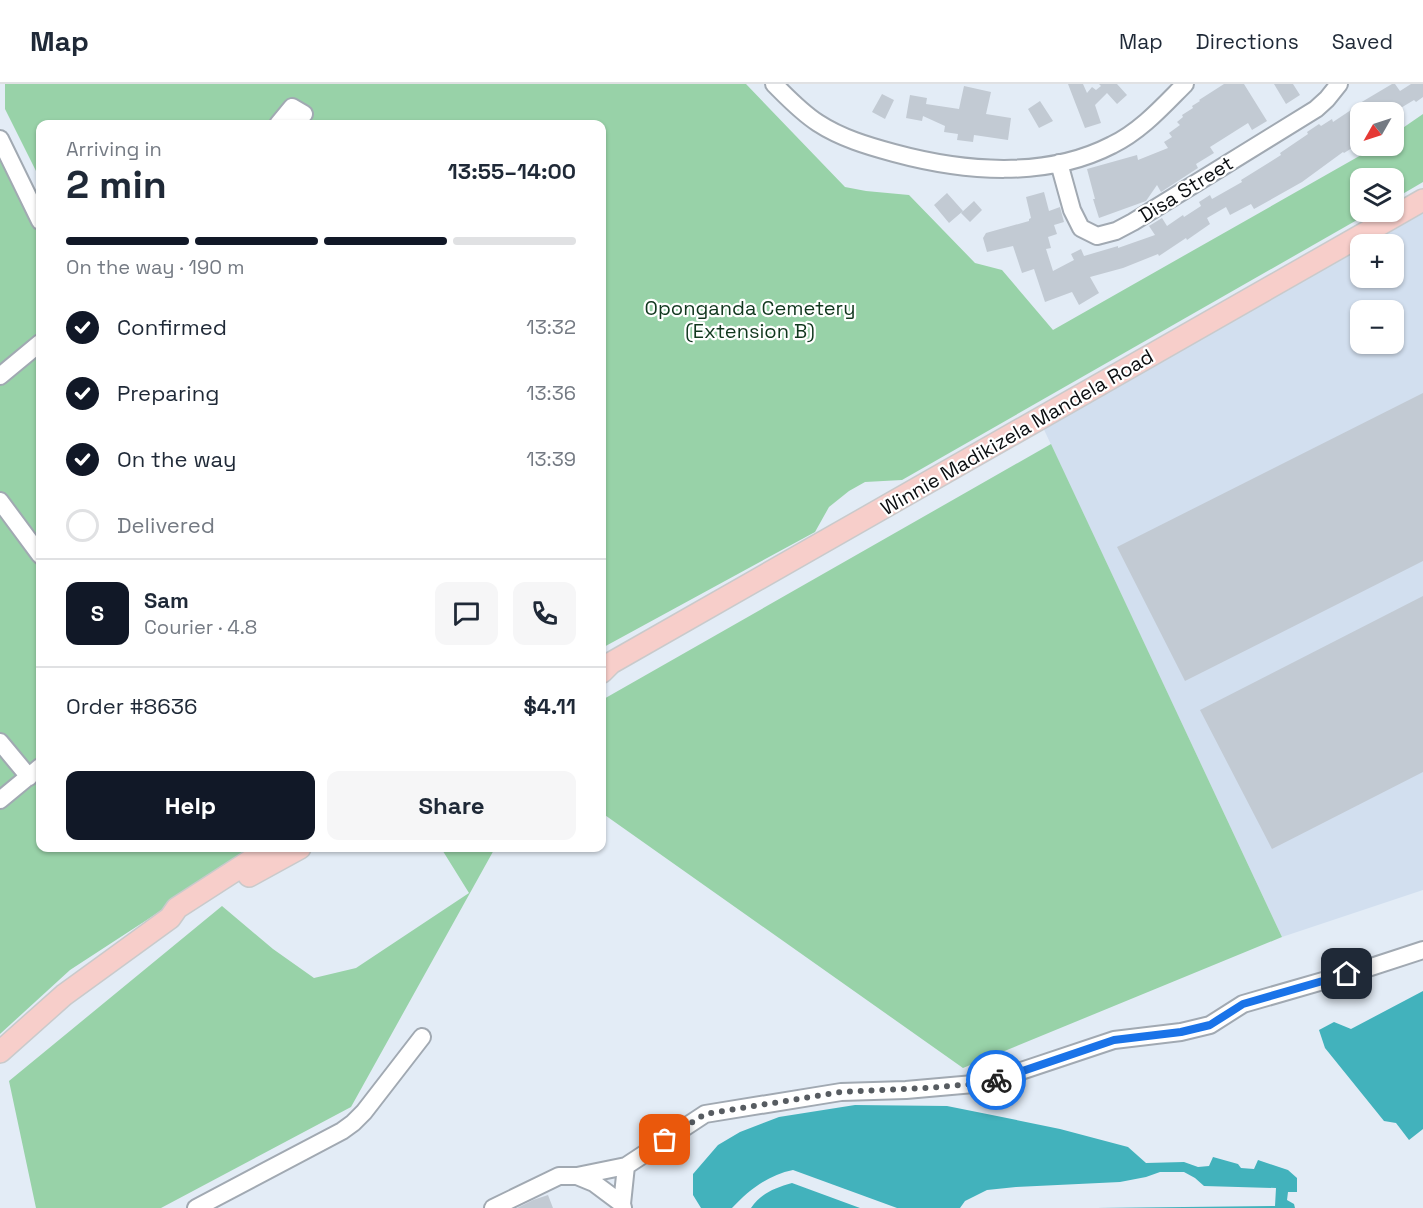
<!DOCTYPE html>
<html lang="en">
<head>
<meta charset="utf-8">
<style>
	:root { --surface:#fff; --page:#f6f6f7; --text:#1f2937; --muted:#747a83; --line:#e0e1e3; --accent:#111827 }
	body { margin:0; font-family:"Space Grotesk",sans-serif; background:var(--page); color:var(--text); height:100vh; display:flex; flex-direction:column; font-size:22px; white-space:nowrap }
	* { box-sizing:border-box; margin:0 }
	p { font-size:20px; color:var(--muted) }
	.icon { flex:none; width:33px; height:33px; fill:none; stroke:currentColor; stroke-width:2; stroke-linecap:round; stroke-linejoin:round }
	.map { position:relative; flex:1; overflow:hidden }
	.drawer { position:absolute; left:36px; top:36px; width:570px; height:732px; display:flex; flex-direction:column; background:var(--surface); border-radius:12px; box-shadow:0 2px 4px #0004 }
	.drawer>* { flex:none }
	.needle { width:39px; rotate:231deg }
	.fabs { position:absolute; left:1350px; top:18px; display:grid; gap:12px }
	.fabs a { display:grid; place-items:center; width:54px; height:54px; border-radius:12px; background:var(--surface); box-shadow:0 2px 4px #0004; font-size:30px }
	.pin { position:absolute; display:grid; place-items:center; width:51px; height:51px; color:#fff; margin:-26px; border-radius:12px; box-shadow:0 3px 9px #0006 }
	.courier { position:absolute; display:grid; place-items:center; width:60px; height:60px; margin:-30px; border:4px solid #1a73e8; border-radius:50%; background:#fff; color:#222; box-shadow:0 2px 8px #0007 }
	.summary em { font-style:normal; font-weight:700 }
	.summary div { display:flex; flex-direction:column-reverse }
	.summary { display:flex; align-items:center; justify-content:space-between; height:102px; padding:0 30px }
	h1 { font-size:39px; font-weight:700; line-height:45px }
	.bar { display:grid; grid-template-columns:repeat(4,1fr); gap:9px 6px; align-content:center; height:72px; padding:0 30px }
	.bar i { height:8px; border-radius:4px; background:var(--line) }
	.bar .on { background:var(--accent) }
	.bar p { grid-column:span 4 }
	.line { display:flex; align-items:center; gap:15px; padding:0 30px; border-top:2px solid var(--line) }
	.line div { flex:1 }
	.round { display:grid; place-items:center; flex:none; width:63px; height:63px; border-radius:12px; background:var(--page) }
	ol { padding:0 30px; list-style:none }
	li { display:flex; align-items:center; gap:18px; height:66px }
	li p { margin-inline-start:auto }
	li .icon { padding:6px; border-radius:50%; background:var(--accent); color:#fff; stroke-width:4 }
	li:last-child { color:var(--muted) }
	li i { width:33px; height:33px; border:3px solid var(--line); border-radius:50% }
	.cta { display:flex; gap:12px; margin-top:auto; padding:12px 30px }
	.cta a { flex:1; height:69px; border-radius:12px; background:var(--accent); color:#fff; font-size:24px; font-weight:700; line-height:69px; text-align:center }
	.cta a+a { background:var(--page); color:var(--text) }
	header { display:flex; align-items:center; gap:36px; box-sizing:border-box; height:84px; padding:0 30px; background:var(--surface); border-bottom:2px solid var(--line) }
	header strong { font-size:28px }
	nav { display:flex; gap:33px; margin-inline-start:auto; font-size:21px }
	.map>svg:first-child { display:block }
	.built { fill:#d2dfef; fill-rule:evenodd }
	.green { fill:#98d2a8 }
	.water { fill:#42b2bc }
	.building { fill:#c2cad3 }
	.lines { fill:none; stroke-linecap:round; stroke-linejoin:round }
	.minor-casing { stroke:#a1a9b2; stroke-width:20 }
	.major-casing { stroke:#c9cacb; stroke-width:24 }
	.minor { stroke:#fff; stroke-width:16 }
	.major { stroke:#f7ceca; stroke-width:21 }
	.done { stroke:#575c61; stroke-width:6; stroke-dasharray:0 10.8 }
	.route { stroke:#1a73e8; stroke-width:8 }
	.labels { text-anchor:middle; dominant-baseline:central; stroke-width:4.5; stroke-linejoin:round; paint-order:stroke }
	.street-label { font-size:20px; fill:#0b0e11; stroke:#fff }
	.park-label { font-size:20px; fill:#11371e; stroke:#fff }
</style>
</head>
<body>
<header>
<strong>Map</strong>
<nav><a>Map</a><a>Directions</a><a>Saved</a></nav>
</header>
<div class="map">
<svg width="1423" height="1124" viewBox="0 0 1423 1124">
	<rect width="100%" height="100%" fill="#e3ecf6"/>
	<!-- built -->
	<path class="built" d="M 1423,115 L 1423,806 L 1282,853 L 1039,335 ZM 1360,160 L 1394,160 L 1394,194 L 1360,194 ZM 1360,226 L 1394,226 L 1394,260 L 1360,260 Z"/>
	<!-- green -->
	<path class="green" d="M 5,0 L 746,0 L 845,103 L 866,107 L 909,111 L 975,179 L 1002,186 L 1053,246 L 1377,62 L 1394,62 L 1394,50 L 1423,30 L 1423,98 L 1394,115 L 1394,94 L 1360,94 L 1360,128 L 1371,128 L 902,396 L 865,398 L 849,407 L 829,423 L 815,448 L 602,564 L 602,40 L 40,40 L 40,95 L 5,25 Z
		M 0,73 L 40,152 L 40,764 L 257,764 L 70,886 L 0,950 Z
		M 1051,360 L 1282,853 L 963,984 L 602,729 L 602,616 Z
		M 441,764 L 495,764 L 351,1023 L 161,1124 L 36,1124 L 9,997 L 222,822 L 273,865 L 314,894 L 356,884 L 469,809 Z"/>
	<!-- water -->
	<path class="water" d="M 1423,907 L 1423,1045 L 1409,1056 L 1396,1039 L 1384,1037 L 1325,964 L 1319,946 L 1334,938 L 1351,945 Z
		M 855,1021 L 947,1022 L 987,1030 L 1060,1045 L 1128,1063 L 1146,1079 L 1184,1078 L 1198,1083 L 1209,1082 L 1213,1073 L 1238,1080 L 1241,1084 L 1254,1085 L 1258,1076 L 1288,1086 L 1297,1094 L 1297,1108 L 1288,1108 L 1287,1116 L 1294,1120 L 1295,1124 L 1096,1124 L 1275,1122 L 1276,1104 L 1204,1102 L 1195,1094 L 1184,1088 L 1160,1088 L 1146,1093 L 1120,1098 L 1016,1103 L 987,1106 L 965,1117 L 960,1124 L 897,1124 L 793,1086 C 768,1091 749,1106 732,1124 L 701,1124 L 693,1111 L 693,1090 L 718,1061 L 740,1048 L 779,1033 Z
		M 792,1099 L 860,1124 L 751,1124 C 761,1109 775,1104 792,1099 Z"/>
	<!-- building -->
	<path class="building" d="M 1068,0 L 1083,0 L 1087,9 L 1092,3 L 1096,6 L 1101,2 L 1099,0 L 1117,0 L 1127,11 L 1117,20 L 1107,9 L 1095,21 L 1101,39 L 1085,44 Z
		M 1224,0 L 1244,0 L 1267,37 L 1252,46 L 1248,39 L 1210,63 L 1214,69 L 1196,80 L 1198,84 L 1161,108 L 1157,101 L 1146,117 L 1099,134 L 1093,115 L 1095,115 L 1087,85 L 1137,71 L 1138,76 L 1168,64 L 1164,58 L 1172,53 L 1169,49 L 1180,41 L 1177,38 L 1183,33 L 1182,31 L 1193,24 L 1192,22 L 1200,17 L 1199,16 Z
		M 1274,0 L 1293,0 L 1300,11 L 1286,20 Z
		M 1392,0 L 1395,0 L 1400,7 L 1411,0 L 1423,0 L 1423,13 L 1416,18 L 1414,16 L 1394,28 L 1360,28 L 1360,59 L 1344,69 L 1343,68 L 1302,98 L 1254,125 L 1251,120 L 1230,131 L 1226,123 L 1207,134 L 1210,140 L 1187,156 L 1186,154 L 1159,172 L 1158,170 L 1123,184 L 1090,193 L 1099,209 L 1079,221 L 1072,208 L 1045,218 L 1034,185 L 1022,189 L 1013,162 L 987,168 L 983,154 L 986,149 L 1029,137 L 1029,135 L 1031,134 L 1026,113 L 1044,108 L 1049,127 L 1060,123 L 1064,138 L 1054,141 L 1057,150 L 1048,153 L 1051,164 L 1046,165 L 1053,187 L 1074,176 L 1071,170 L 1081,165 L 1084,172 L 1118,162 L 1118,164 L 1155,151 L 1149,142 L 1162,134 L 1167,142 L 1183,131 L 1184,133 L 1201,122 L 1199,118 L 1210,111 L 1212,115 L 1242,98 L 1241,96 L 1281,71 L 1280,69 L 1308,50 L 1307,48 L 1319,40 L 1321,42 L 1332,35 L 1333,38 L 1360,20 L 1360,19 Z
		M 964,2 L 991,8 L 986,30 L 1011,34 L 1008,56 L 974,51 L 973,58 L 957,56 L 958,50 L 944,48 L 945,42 L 923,32 L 922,37 L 906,34 L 910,11 L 927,14 L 926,20 L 959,25 Z
		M 882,10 L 894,16 L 885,35 L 872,28 Z
		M 1040,17 L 1053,37 L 1039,44 L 1028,25 Z
		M 947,109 L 963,127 L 949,139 L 934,121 Z
		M 974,117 L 982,126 L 970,138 L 961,129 Z
		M 1423,309 L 1423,477 L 1185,597 L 1117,463 Z
		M 1423,512 L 1423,688 L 1272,765 L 1200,626 Z
		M 548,1111 L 553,1124 L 517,1124 L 533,1116 Z"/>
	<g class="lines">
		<!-- minor casing -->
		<g class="minor-casing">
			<path id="minor" d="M 774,0 C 788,14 801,28 818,39 C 841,54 868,62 894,69 C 964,88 1046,95 1112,61 C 1141,47 1163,22 1185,0
				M 278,40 L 292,23 L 304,30 L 295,40
				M 0,55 L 40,137
				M 1059,79 L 1072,126 L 1081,144 L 1097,152 L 1116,147 L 1133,138 L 1316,25 L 1327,15 L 1339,0
				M 0,292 L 40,259
				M 0,417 L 40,471
				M 0,658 L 29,693
				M 0,716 L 40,683
				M 577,1092 L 626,1082
				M 196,1124 L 342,1047 L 353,1039 L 364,1028 L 422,953
				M 493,1124 L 559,1092 L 577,1092 L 594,1099 L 622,1120
				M 623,1124 L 622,1120 L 626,1082 L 705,1030 L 841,1008 L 906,1006 L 985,999 L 1114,956 L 1181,948 L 1210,941 L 1243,920 L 1368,884 L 1423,866"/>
		</g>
		<!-- major casing -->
		<g class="major-casing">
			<path id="major" d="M 602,588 L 611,579 L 1423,116
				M 249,792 L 300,764
				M 0,968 L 64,911 L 170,834 L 177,824 L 270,764"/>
		</g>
		<!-- minor -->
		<use href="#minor" class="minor"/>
		<!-- major -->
		<use href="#major" class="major"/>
	</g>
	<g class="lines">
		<!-- done -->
		<path class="done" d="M 665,1056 L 705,1030 L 841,1008 L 926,1004 L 985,999 L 996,996"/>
		<!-- route -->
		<path class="route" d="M 996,996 L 1114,956 L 1181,948 L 1210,941 L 1243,920 L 1347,890"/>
	</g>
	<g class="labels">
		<!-- street labels -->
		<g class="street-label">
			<text transform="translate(1186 105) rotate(-32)">Disa Street</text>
			<text transform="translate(1017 348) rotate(-30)">Winnie Madikizela Mandela Road</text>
		</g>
		<!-- park labels -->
		<g class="park-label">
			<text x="750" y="224">Oponganda Cemetery<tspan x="750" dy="23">(Extension B)</tspan></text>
		</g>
	</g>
</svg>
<div class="fabs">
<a><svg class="needle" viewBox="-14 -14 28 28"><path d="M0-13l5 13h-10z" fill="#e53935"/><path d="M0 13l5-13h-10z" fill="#747a83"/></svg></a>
<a><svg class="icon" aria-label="layers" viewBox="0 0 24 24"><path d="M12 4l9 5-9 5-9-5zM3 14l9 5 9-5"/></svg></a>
<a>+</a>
<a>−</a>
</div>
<div class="pin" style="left:665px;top:1056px;background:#ea580c"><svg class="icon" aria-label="bag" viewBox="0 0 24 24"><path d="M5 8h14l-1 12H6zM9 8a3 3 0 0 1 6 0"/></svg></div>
<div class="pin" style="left:1347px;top:890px;background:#1f2937"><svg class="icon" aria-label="home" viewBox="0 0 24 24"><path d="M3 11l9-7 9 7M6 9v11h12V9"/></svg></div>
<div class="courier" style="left:996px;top:996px"><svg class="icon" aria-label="bike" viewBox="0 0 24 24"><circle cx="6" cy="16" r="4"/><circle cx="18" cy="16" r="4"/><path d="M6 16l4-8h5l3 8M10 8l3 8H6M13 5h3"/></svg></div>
<section class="drawer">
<div class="summary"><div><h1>2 min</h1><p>Arriving in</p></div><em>13:55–14:00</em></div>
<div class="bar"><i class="on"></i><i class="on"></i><i class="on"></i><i></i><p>On the way · 190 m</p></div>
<ol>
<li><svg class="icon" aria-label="check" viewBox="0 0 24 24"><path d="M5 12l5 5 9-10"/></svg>Confirmed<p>13:32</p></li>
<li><svg class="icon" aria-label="check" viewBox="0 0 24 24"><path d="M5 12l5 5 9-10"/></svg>Preparing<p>13:36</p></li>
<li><svg class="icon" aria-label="check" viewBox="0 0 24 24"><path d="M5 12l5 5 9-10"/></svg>On the way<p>13:39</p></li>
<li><i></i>Delivered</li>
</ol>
<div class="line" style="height:108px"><b class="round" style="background:var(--accent);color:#fff">S</b><div><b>Sam</b><p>Courier · 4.8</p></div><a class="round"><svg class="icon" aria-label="chat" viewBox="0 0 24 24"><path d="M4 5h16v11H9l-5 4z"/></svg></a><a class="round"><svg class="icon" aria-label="phone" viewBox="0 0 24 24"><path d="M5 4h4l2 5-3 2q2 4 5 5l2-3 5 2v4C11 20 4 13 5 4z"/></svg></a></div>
<div class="line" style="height:78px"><div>Order #8636</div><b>$4.11</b></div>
<div class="cta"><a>Help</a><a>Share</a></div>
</section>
</div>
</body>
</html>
